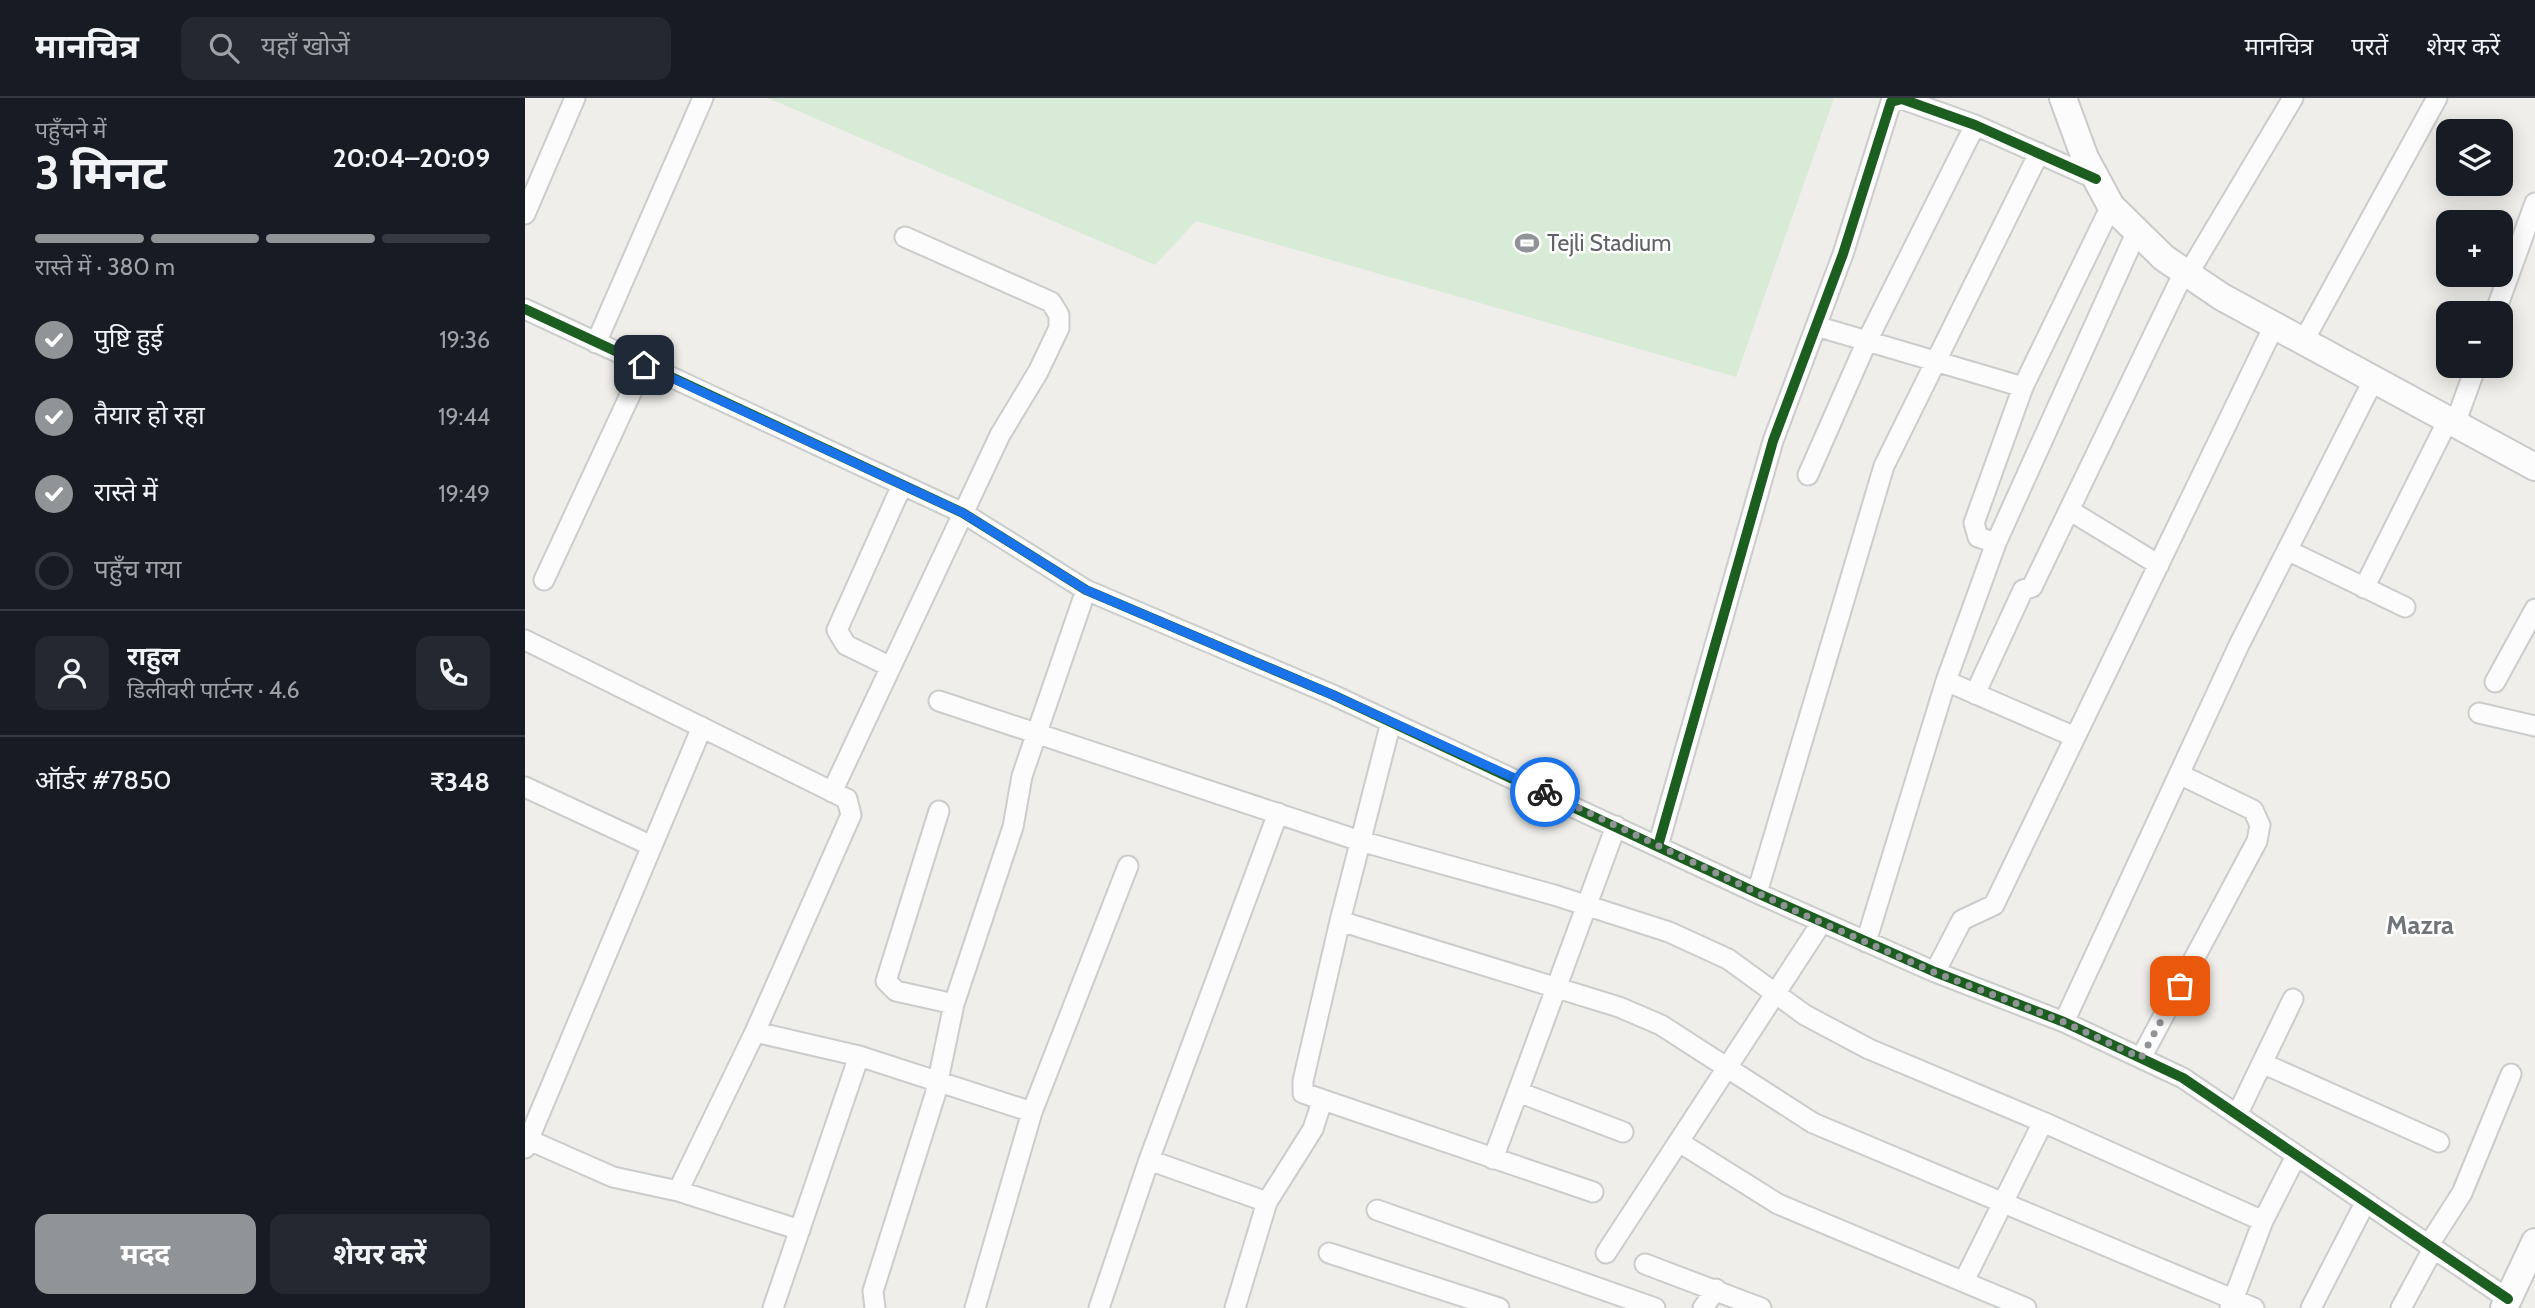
<!DOCTYPE html>
<html lang="hi">
<head>
<meta charset="utf-8">
<style>
	:root { --surface:#171b24; --page:#242831; --text:#f1f3f6; --muted:#9ea1a6; --line:#363941; --accent:#919496 }
	body { margin:0; font-family:Cabin,"Noto Sans Devanagari",sans-serif; background:var(--page); color:var(--text); height:100vh; display:flex; flex-direction:column; font-size:26px; white-space:nowrap }
	* { box-sizing:border-box; margin:0 }
	p { font-size:23px; color:var(--muted) }
	.icon { flex:none; width:38px; height:38px; fill:none; stroke:currentColor; stroke-width:2; stroke-linecap:round; stroke-linejoin:round }
	.map { position:relative; flex:1; overflow:hidden }
	.side { display:flex; flex-direction:column; background:var(--surface); width:525px }
	.side>* { flex:none }
	.fabs { position:absolute; left:1911px; top:21px; display:grid; gap:14px }
	.fabs a { display:grid; place-items:center; width:77px; height:77px; border-radius:14px; background:var(--surface); box-shadow:0 4px 18px #0003; font-size:35px }
	.pin { position:absolute; display:grid; place-items:center; width:60px; height:60px; color:#fff; margin:-30px; border-radius:14px; box-shadow:0 4px 10px #0006 }
	.courier { position:absolute; display:grid; place-items:center; width:70px; height:70px; margin:-35px; border:5px solid #1a73e8; border-radius:50%; background:#fff; color:#222; box-shadow:0 2px 9px #0007 }
	.head em { font-style:normal; font-weight:700 }
	.head div { display:flex; flex-direction:column-reverse }
	.head { display:flex; align-items:center; justify-content:space-between; height:119px; padding:0 35px }
	h1 { font-size:46px; font-weight:700; line-height:52px }
	.bar { display:grid; grid-template-columns:repeat(4,1fr); gap:10px 7px; align-content:center; height:84px; padding:0 35px }
	.bar i { height:9px; border-radius:5px; background:var(--line) }
	.bar .current { background:var(--accent) }
	.bar p { grid-column:span 4 }
	.line { display:flex; align-items:center; gap:18px; padding:0 35px; border-top:2px solid var(--line) }
	.line div { flex:1 }
	.round { display:grid; place-items:center; flex:none; width:74px; height:74px; border-radius:14px; background:var(--page) }
	ol { padding:0 35px; list-style:none }
	li { display:flex; align-items:center; gap:21px; height:77px }
	li p { margin-inline-start:auto }
	li .icon { padding:7px; border-radius:50%; background:var(--accent); color:#fff; stroke-width:4 }
	li:last-child { color:var(--muted) }
	li i { width:38px; height:38px; border:4px solid var(--line); border-radius:50% }
	.button { display:flex; gap:14px; margin-top:auto; padding:14px 35px }
	.button a { flex:1; height:80px; border-radius:14px; background:var(--accent); color:#fff; font-size:28px; font-weight:700; line-height:80px; text-align:center }
	.button a+a { background:var(--page); color:var(--text) }
	header { display:flex; align-items:center; gap:42px; box-sizing:border-box; height:98px; padding:0 35px; background:var(--surface); border-bottom:2px solid var(--line) }
	header strong { font-size:33px }
	nav { display:flex; gap:38px; margin-inline-start:auto; font-size:24px }
	.search { width:490px; height:63px; background:var(--page); display:flex; align-items:center; gap:18px; box-sizing:border-box; padding:0 24px; border-radius:14px; color:var(--muted); font-size:26px }
	main { display:flex; flex:1; min-height:0 }
	.map>svg:first-child { display:block }
	.green { fill:#d8ebd6 }
	.lines { fill:none; stroke-linecap:round; stroke-linejoin:round }
	.street-casing { stroke:#cbcccc; stroke-width:23 }
	.secondary-casing { stroke:#cacacb; stroke-width:30 }
	.street { stroke:#fdfcfc; stroke-width:19 }
	.secondary { stroke:#fdfcfc; stroke-width:26 }
	.cycleway-casing { stroke:#fff; stroke-width:15 }
	.cycleway { stroke:#1b5e20; stroke-width:10 }
	.done { stroke:#919496; stroke-width:7; stroke-dasharray:0 12.6 }
	.route { stroke:#1a73e8; stroke-width:9 }
	.labels { text-anchor:middle; dominant-baseline:central; stroke-width:5; stroke-linejoin:round; paint-order:stroke }
	.poi-label { font-size:23px; fill:#5f6368; stroke:#fff; text-anchor:start }
	.quarter-label { font-size:26px; font-weight:bold; fill:#70757a; stroke:#fff }
</style>
</head>
<body>
<header>
<strong>मानचित्र</strong>
<div class="search"><svg class="icon" aria-label="search" viewBox="0 0 24 24"><circle cx="10" cy="10" r="6"/><path d="M15 15l6 6"/></svg>यहाँ खोजें</div>
<nav><a>मानचित्र</a><a>परतें</a><a>शेयर करें</a></nav>
</header>
<main>
<section class="side">
<div class="head"><div><h1>3 मिनट</h1><p>पहुँचने में</p></div><em>20:04–20:09</em></div>
<div class="bar"><i class="current"></i><i class="current"></i><i class="current"></i><i></i><p>रास्ते में · 380 m</p></div>
<ol>
<li><svg class="icon" aria-label="check" viewBox="0 0 24 24"><path d="M5 12l5 5 9-10"/></svg>पुष्टि हुई<p>19:36</p></li>
<li><svg class="icon" aria-label="check" viewBox="0 0 24 24"><path d="M5 12l5 5 9-10"/></svg>तैयार हो रहा<p>19:44</p></li>
<li><svg class="icon" aria-label="check" viewBox="0 0 24 24"><path d="M5 12l5 5 9-10"/></svg>रास्ते में<p>19:49</p></li>
<li><i></i>पहुँच गया</li>
</ol>
<div class="line" style="height:126px"><a class="round"><svg class="icon" aria-label="person" viewBox="0 0 24 24"><circle cx="12" cy="8" r="4"/><path d="M4 21q1-7 8-7t8 7"/></svg></a><div><b>राहुल</b><p>डिलीवरी पार्टनर · 4.6</p></div><a class="round"><svg class="icon" aria-label="phone" viewBox="0 0 24 24"><path d="M5 4h4l2 5-3 2q2 4 5 5l2-3 5 2v4C11 20 4 13 5 4z"/></svg></a></div>
<div class="line" style="height:91px"><div>ऑर्डर #7850</div><b>₹348</b></div>
<div class="button"><a>मदद</a><a>शेयर करें</a></div>
</section>
<div class="map">
<svg width="2010" height="1210" viewBox="0 0 2010 1210">
	<rect width="100%" height="100%" fill="#efeeea"/>
	<!-- green -->
	<path class="green" d="M 243,0 L 1309,0 L 1211,279 L 671,123 L 630,167 Z"/>
	<g class="lines">
		<!-- street casing -->
		<g class="street-casing">
			<path id="street" d="M 0,116 L 50,0
				M 1663,176 L 1768,0
				M 0,211 L 438,415 L 561,492 L 808,597 L 1232,795 L 1410,874 L 1539,924 L 1658,980 L 1983,1201
				M 1970,215 L 2010,105
				M 1291,228 L 1498,289
				M 1778,244 L 1912,0
				M 71,245 L 178,0
				M 1930,326 L 1951,268
				M 1283,377 L 1342,243 L 1450,27
				M 1544,412 L 1634,467
				M 1471,445 L 1453,439 L 1449,425 L 1498,289 L 1586,108
				M 1762,452 L 1880,509
				M 19,482 L 119,267
				M 1839,490 L 1923,322
				M 0,542 L 322,701 L 326,717 L 230,934 L 153,1093
				M 364,568 L 321,547 L 312,532 L 377,387
				M 1421,583 L 1550,639
				M 1970,584 L 2010,511
				M 1450,596 L 1498,492 L 1507,489 L 1659,174
				M 414,603 L 835,743 L 1029,797 L 1144,834 L 1203,861 L 1280,917 L 1344,951 L 1518,1024 L 1738,1123
				M 1954,615 L 2010,628
				M 866,624 L 815,823 L 778,983 L 778,995 L 1068,1094
				M 0,689 L 127,748
				M 307,694 L 475,337 L 513,274 L 534,230 L 534,217 L 526,204 L 380,139
				M 414,713 L 361,883 L 371,893 L 429,906
				M 1133,748 L 1248,343 L 1318,156 L 1366,4 L 1377,1 L 1450,27 L 1571,81
				M 1232,795 L 1359,368 L 1514,55
				M 815,823 L 1094,909 L 1136,927 L 1288,1025 L 1729,1210
				M 1341,844 L 1421,583 L 1471,445 L 1612,133
				M 1410,874 L 1437,822 L 1469,807 L 1749,228
				M 1539,924 L 1714,547 L 1849,281
				M 230,934 L 334,958 L 507,1014
				M 1616,960 L 1732,743 L 1735,727 L 1728,712 L 1654,676
				M 1737,965 L 1914,1044
				M 993,994 L 1098,1034
				M 1712,1017 L 1768,901
				M 4,1042 L 88,1079 L 153,1093 L 275,1132
				M 1154,1044 L 1253,1106 L 1501,1210
				M 0,1050 L 177,629
				M 968,1061 L 1091,728
				M 624,1062 L 742,1104
				M 852,1112 L 1130,1210
				M 1903,1148 L 1937,1095 L 1986,976
				M 804,1155 L 974,1210
				M 1081,1155 L 1297,824
				M 1120,1166 L 1236,1210
				M 1439,1183 L 1518,1024
				M 248,1210 L 334,958
				M 350,1210 L 348,1193 L 410,997 L 429,906 L 488,729 L 497,678 L 561,492
				M 450,1210 L 507,1014 L 603,768
				M 574,1210 L 624,1062 L 753,715
				M 710,1210 L 742,1104 L 788,1031 L 797,1003
				M 1178,1210 L 1191,1191
				M 1705,1210 L 1738,1123 L 1771,1058
				M 1786,1210 L 1840,1105
				M 1876,1210 L 1908,1151"/>
		</g>
		<!-- secondary casing -->
		<g class="secondary-casing">
			<path id="secondary" d="M 1538,0 L 1560,60 L 1586,108 L 1639,160 L 1697,199 L 2010,369
				M 1979,1210 L 2010,1144"/>
		</g>
		<!-- street -->
		<use href="#street" class="street"/>
		<!-- secondary -->
		<use href="#secondary" class="secondary"/>
		<!-- cycleway casing -->
		<g class="cycleway-casing">
			<path id="cycleway" d="M 0,211 L 438,415 L 561,492 L 808,597 L 1232,795 L 1410,874 L 1539,924 L 1658,980 L 1983,1201
				M 1133,748 L 1248,343 L 1318,156 L 1366,4 L 1377,1 L 1450,27 L 1571,81"/>
		</g>
		<!-- cycleway -->
		<use href="#cycleway" class="cycleway"/>
	</g>
	<g class="lines">
		<!-- done -->
		<path class="done" d="M 1020,694 L 1275,815 L 1409,874 L 1539,924 L 1616,960 L 1655,888"/>
		<!-- route -->
		<path class="route" d="M 119,267 L 438,415 L 561,492 L 808,597 L 1020,694"/>
	</g>
	<!-- icons -->
	<defs>
		<g id="stadium-bare" transform="scale(1.89)"><path d="M0-5a6.5 5 0 1 0 0 10a6.5 5 0 1 0 0-10ZM-3.5-1.8h7v3.6h-7Z" fill="#919496" stroke="#fff" stroke-width="2.5" paint-order="stroke"/></g>
	</defs>
	<g fill-rule="evenodd">
		<use href="#stadium-bare" x="1002" y="145"/>
	</g>
	<g class="labels">
		<!-- poi labels -->
		<g class="poi-label">
			<text x="1022" y="145">Tejli Stadium</text>
		</g>
		<!-- quarter labels -->
		<g class="quarter-label">
			<text x="1895" y="827">Mazra</text>
		</g>
	</g>
</svg>
<div class="fabs">
<a><svg class="icon" aria-label="layers" viewBox="0 0 24 24"><path d="M12 4l9 5-9 5-9-5zM3 14l9 5 9-5"/></svg></a>
<a>+</a>
<a>−</a>
</div>
<div class="pin" style="left:1655px;top:888px;background:#ea580c"><svg class="icon" aria-label="bag" viewBox="0 0 24 24"><path d="M5 8h14l-1 12H6zM9 8a3 3 0 0 1 6 0"/></svg></div>
<div class="pin" style="left:119px;top:267px;background:#1f2937"><svg class="icon" aria-label="home" viewBox="0 0 24 24"><path d="M3 11l9-7 9 7M6 9v11h12V9"/></svg></div>
<div class="courier" style="left:1020px;top:694px"><svg class="icon" aria-label="bike" viewBox="0 0 24 24"><circle cx="6" cy="16" r="4"/><circle cx="18" cy="16" r="4"/><path d="M6 16l4-8h5l3 8M10 8l3 8H6M13 5h3"/></svg></div>
</div>
</main>
</body>
</html>
